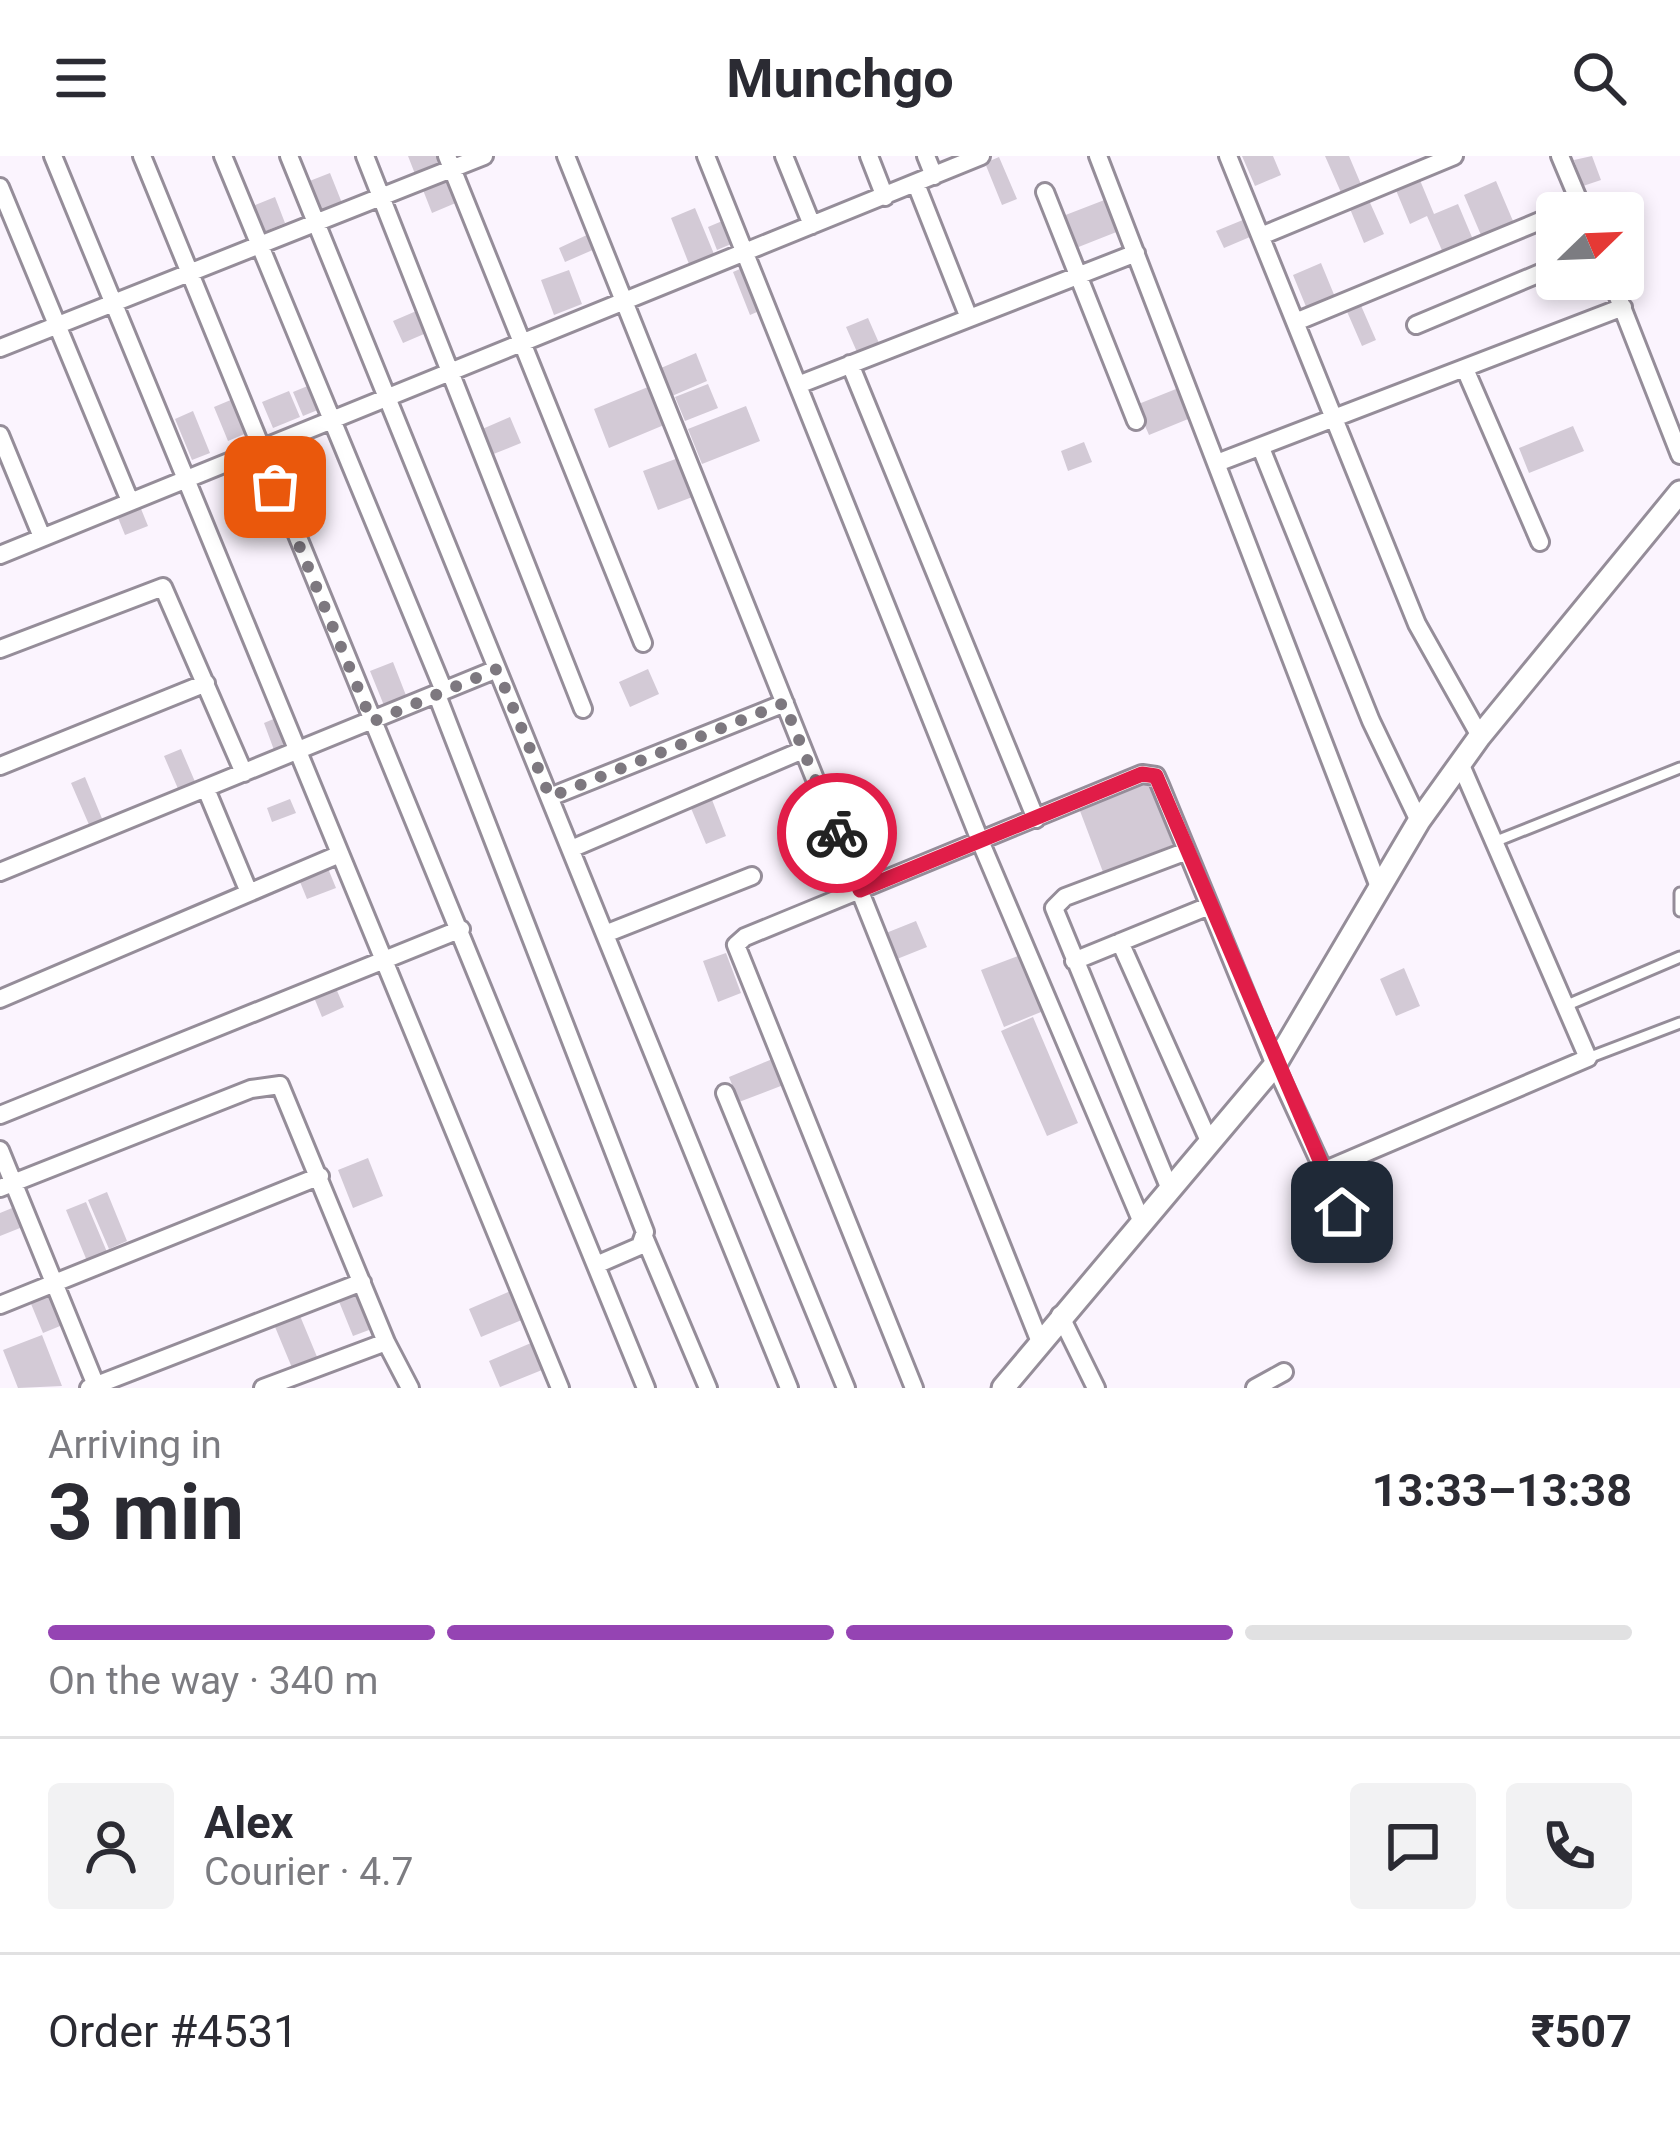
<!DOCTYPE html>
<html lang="en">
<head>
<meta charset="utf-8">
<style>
	:root { --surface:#fff; --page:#f2f2f3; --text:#2b2b33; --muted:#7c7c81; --line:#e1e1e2; --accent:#9544b3 }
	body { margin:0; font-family:Roboto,sans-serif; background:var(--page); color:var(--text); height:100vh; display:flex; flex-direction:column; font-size:45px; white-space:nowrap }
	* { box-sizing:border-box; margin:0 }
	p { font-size:39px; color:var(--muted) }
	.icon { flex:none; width:66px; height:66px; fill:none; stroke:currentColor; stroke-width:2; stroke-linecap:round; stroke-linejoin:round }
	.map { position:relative; height:1232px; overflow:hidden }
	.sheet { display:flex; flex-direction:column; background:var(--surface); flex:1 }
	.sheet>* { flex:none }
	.needle { width:78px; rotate:67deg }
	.controls { position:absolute; left:1536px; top:36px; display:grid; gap:24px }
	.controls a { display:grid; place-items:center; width:108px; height:108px; border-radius:12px; background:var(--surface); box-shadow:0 6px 18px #0003; font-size:60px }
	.pin { position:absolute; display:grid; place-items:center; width:102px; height:102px; color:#fff; margin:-51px; border-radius:24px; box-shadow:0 6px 18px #0006 }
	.courier { position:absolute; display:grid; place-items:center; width:120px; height:120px; margin:-60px; border:9px solid #e11d48; border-radius:50%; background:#fff; color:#222; box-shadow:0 3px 15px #0007 }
	.headline em { font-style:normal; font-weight:700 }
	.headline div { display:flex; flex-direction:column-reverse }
	.headline { display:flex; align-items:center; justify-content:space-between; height:204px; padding:0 48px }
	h1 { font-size:78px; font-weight:700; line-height:90px }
	.bar { display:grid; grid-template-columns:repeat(4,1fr); gap:18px 12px; align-content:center; height:144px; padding:0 48px }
	.bar i { height:15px; border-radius:9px; background:var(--line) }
	.bar .selected { background:var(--accent) }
	.bar p { grid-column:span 4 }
	.line { display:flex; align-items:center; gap:30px; padding:0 48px; border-top:3px solid var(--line) }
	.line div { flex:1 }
	.round { display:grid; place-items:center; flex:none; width:126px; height:126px; border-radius:12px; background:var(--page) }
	header { display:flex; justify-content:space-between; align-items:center; height:156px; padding:0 48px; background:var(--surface); font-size:54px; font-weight:700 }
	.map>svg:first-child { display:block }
	.building { fill:#d3cad6 }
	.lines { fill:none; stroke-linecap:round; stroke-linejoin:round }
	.service-casing { stroke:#958d99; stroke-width:15 }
	.minor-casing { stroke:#958d99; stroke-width:22 }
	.tertiary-casing { stroke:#958d99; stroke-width:27 }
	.service { stroke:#fff; stroke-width:9 }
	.minor { stroke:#fff; stroke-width:16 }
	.tertiary { stroke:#fff; stroke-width:21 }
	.done { stroke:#7d787f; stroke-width:12; stroke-dasharray:0 21.6 }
	.route { stroke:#e11d48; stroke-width:15 }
</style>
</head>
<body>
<header><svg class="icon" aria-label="menu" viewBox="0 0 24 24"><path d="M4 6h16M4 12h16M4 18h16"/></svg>Munchgo<svg class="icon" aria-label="search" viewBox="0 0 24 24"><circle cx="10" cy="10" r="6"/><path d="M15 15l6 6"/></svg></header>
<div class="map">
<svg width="1680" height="1232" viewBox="0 0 1680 1232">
	<rect width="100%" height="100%" fill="#fbf4fe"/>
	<!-- building -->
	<path class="building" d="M 408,0 L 439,0 L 442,6 L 415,18 Z
		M 1242,0 L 1273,0 L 1281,19 L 1255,30 Z
		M 1325,0 L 1349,0 L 1363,33 L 1343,41 Z
		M 1592,0 L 1601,24 L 1583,30 L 1574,4 Z
		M 999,1 L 1017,43 L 1002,49 L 985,7 Z
		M 330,17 L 342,47 L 319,56 L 307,26 Z
		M 1417,17 L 1434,58 L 1458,48 L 1474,86 L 1444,99 L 1427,60 L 1410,68 L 1393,27 Z
		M 449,24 L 458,46 L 432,57 L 423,34 Z
		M 1496,25 L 1513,65 L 1481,79 L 1464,39 Z
		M 1367,40 L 1384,78 L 1364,87 L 1348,48 Z
		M 275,41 L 285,67 L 261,77 L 250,51 Z
		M 1107,43 L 1119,75 L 1076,92 L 1063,60 Z
		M 695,52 L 714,98 L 689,108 L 671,62 Z
		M 1250,61 L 1257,78 L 1224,92 L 1216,75 Z
		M 727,63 L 736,86 L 717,94 L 708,71 Z
		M 589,78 L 595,93 L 565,106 L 559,92 Z
		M 1321,107 L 1335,141 L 1307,153 L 1293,119 Z
		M 747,110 L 764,153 L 750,159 L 733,116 Z
		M 569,114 L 582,148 L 554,159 L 541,124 Z
		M 1359,145 L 1376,184 L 1362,190 L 1345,151 Z
		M 421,153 L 431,175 L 403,187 L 393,165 Z
		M 868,162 L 879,187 L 857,196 L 846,171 Z
		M 696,197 L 707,225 L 672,240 L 661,212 Z
		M 315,227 L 325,251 L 303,260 L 293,236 Z
		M 708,228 L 718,252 L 685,265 L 675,241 Z
		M 648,231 L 664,269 L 609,292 L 594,253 Z
		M 1181,231 L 1193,261 L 1149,279 L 1136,249 Z
		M 289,235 L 300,261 L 273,272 L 262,246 Z
		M 233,243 L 247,277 L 228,285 L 214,251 Z
		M 746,250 L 760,285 L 702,308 L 688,273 Z
		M 193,255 L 210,297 L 192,304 L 175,263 Z
		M 510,261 L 521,287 L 491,299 L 480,274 Z
		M 1573,270 L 1584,295 L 1529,317 L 1519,292 Z
		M 1084,286 L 1092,306 L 1068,315 L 1061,295 Z
		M 681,301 L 695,340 L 658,354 L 643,315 Z
		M 137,343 L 148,370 L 125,379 L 114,352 Z
		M 393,506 L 407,542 L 385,552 L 370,515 Z
		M 648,513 L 659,538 L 630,551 L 619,526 Z
		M 283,559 L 293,587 L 274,594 L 264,567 Z
		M 181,593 L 196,628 L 179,635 L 164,600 Z
		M 85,621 L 103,665 L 90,671 L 71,627 Z
		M 1146,621 L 1173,689 L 1103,716 L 1077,647 Z
		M 709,636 L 726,680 L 706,688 L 688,645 Z
		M 290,643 L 296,657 L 272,666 L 267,652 Z
		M 837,705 L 848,730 L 826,738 L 816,713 Z
		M 327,710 L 336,732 L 307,743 L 298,721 Z
		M 916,765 L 927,791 L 897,803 L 886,777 Z
		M 726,797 L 741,837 L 718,846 L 703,805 Z
		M 1023,798 L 1046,854 L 1004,871 L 981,814 Z
		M 1404,812 L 1420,850 L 1396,860 L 1380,823 Z
		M 335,830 L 344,851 L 322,861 L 313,839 Z
		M 1033,861 L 1078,967 L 1047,980 L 1001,875 Z
		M 775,902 L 786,928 L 739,946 L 729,921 Z
		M 368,1002 L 383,1040 L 353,1052 L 338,1014 Z
		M 107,1036 L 127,1085 L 109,1093 L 88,1044 Z
		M 86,1046 L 107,1096 L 87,1105 L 66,1054 Z
		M 17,1050 L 25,1070 L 0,1080 L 0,1057 Z
		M 361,1133 L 377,1171 L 353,1180 L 338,1143 Z
		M 51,1134 L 65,1168 L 43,1177 L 29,1143 Z
		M 513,1134 L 524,1163 L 481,1181 L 469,1153 Z
		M 298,1155 L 320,1208 L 295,1219 L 273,1166 Z
		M 42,1179 L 62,1230 L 18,1232 L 3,1194 Z
		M 531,1187 L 542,1214 L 500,1231 L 489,1205 Z"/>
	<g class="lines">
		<!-- service casing -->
		<g class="service-casing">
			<path id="service" d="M 1494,686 L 1680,612
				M 1680,737 L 1680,755
				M 1565,850 L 1680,801
				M 1588,902 L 1680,867"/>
		</g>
		<!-- minor casing -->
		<g class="minor-casing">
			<path id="minor" d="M 53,0 L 560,1232
				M 142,0 L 646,1232
				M 223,0 L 444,535
				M 289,0 L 789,1232
				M 365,0 L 583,553
				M 447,0 L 643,487
				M 566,0 L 1040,1186
				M 706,0 L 981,687 L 1141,1064
				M 784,0 L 812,69
				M 869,0 L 885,41
				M 926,0 L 934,20
				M 1098,0 L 1379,731
				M 1228,0 L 1417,468 L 1480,580
				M 1560,0 L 1584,57
				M 916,28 L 969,162
				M 0,31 L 130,345
				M 1045,36 L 1136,265
				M 1261,80 L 1454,0
				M 1611,123 L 1680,299
				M 1298,165 L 1557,58
				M 1416,169 L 1557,110
				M 0,192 L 484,0
				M 850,208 L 1036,663
				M 1465,213 L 1540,386
				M 798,229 L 1136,97
				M 0,279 L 42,381
				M 1261,292 L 1371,565 L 1419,665
				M 1217,307 L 1623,151
				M 0,399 L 981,0
				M 0,493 L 163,431 L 244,617
				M 437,539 L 645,1076 L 640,1090 L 596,1109
				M 0,610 L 206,527
				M 206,633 L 248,734
				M 550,641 L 785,547
				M 571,693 L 803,594
				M 0,716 L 497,513
				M 605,778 L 752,720
				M 1120,786 L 1209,985
				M 1074,805 L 1209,750
				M 0,843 L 340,698
				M 725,937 L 846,1232
				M 0,959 L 461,773
				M 0,994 L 97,1232
				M 1323,1015 L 1588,902 L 1460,607
				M 1169,1031 L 1054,752 L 1065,741 L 1187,695
				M 0,1032 L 251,933 L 280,929 L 386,1186
				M 645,1083 L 708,1232
				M 0,1149 L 320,1020
				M 1060,1159 L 1096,1232
				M 89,1232 L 362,1126
				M 263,1232 L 386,1186 L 410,1232
				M 914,1232 L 736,789 L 745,781 L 1142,618 L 1156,620 L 1160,629 L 1275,909 L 1361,1096
				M 1255,1232 L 1284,1216"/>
		</g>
		<!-- tertiary casing -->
		<g class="tertiary-casing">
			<path id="tertiary" d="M 1003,1232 L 1275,909 L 1419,665 L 1480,580 L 1680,336"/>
		</g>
		<!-- service -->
		<use href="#service" class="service"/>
		<!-- minor -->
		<use href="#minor" class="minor"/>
		<!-- tertiary -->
		<use href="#tertiary" class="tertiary"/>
	</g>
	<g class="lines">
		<!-- done -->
		<path class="done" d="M 275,331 L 372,566 L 497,513 L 550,641 L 784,547 L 837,677"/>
		<!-- route -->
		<path class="route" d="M 837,677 L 860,734 L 1142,618 L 1156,620 L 1342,1056"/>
	</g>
</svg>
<div class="controls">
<a><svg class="needle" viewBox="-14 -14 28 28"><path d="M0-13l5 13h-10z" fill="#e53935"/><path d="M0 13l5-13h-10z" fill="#7c7c81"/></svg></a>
</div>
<div class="pin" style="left:275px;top:331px;background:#ea580c"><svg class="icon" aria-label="bag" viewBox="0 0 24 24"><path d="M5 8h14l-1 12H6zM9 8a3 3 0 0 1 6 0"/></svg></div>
<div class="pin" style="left:1342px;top:1056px;background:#1f2937"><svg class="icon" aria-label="home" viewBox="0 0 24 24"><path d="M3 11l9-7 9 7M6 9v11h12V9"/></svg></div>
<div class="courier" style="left:837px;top:677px"><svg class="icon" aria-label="bike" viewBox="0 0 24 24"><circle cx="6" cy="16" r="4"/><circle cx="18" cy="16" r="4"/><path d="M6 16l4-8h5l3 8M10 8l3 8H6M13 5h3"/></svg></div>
</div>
<section class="sheet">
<div class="headline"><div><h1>3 min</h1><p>Arriving in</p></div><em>13:33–13:38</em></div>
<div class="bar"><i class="selected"></i><i class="selected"></i><i class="selected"></i><i></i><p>On the way · 340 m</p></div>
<div class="line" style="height:216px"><a class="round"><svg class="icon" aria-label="person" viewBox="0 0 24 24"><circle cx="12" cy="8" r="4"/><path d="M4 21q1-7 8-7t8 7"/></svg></a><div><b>Alex</b><p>Courier · 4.7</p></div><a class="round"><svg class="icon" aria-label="chat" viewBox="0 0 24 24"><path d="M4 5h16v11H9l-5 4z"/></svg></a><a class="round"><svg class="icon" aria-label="phone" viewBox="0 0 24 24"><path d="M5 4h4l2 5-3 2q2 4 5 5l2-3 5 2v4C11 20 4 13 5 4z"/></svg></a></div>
<div class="line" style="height:156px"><div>Order #4531</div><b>₹507</b></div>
</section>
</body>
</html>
